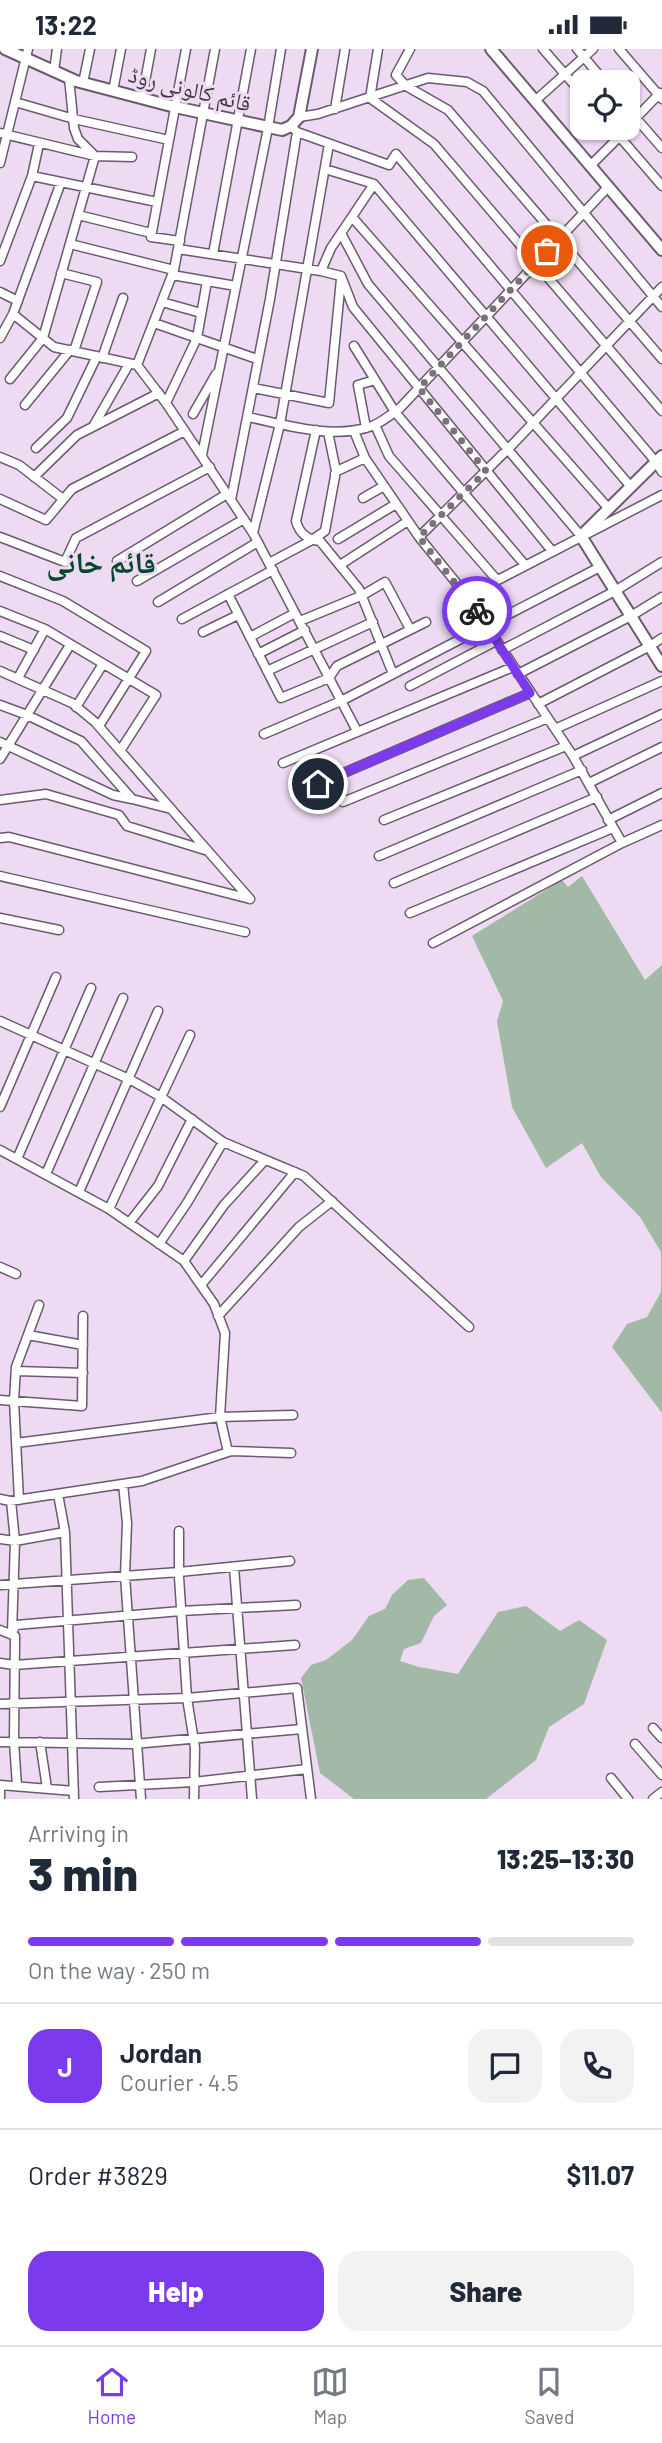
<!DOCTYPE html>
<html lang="en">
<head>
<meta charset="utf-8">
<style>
	:root { --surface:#fff; --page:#f2f2f3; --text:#1f2937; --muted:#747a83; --line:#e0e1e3; --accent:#7c3aed }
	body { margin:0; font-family:Barlow,"Noto Naskh Arabic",sans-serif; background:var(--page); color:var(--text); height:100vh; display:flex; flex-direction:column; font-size:26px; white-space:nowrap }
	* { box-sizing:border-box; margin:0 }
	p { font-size:23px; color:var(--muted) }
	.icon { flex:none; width:38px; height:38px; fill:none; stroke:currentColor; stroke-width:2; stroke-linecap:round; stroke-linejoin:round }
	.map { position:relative; height:1750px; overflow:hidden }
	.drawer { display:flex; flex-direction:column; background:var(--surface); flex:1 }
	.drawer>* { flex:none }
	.buttons { position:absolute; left:570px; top:21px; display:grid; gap:14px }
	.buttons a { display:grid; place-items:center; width:70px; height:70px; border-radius:14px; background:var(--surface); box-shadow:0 2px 5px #0004; font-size:35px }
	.pin { position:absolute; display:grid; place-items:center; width:60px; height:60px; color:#fff; margin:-30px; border:4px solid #fff; border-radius:50%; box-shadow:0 2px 7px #0007 }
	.courier { position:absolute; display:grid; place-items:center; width:70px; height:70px; margin:-35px; border:5px solid #7c3aed; border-radius:50%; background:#fff; color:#222; box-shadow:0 2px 9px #0007 }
	.headline em { font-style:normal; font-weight:800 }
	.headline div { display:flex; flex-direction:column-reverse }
	.headline { display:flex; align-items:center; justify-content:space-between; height:119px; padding:0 28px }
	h1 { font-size:46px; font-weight:800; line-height:52px }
	.bar { display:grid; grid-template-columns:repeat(4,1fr); gap:10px 7px; align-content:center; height:84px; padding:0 28px }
	.bar i { height:9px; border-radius:5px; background:var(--line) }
	.bar .selected { background:var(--accent) }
	.bar p { grid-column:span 4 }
	.line { display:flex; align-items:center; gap:18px; padding:0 28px; border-top:2px solid var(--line) }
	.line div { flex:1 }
	.round { display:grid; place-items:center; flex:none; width:74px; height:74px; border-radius:21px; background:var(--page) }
	.primary-button { display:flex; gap:14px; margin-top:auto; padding:14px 28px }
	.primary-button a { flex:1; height:80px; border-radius:21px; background:var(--accent); color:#fff; font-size:28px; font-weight:800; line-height:80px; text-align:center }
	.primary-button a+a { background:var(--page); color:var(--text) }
	.status { display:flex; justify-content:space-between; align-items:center; height:49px; padding:0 35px; background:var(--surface); direction:ltr }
	.status svg { height:19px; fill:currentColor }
	.tab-bar { display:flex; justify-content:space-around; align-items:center; height:98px; border-top:2px solid var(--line); background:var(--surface); font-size:19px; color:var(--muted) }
	.tab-bar a { display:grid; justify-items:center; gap:4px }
	.tab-bar .selected { color:var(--accent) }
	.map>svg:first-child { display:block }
	.green { fill:#a1b9a6 }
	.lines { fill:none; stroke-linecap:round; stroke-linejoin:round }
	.street-casing { stroke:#6b5a6e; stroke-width:11 }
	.secondary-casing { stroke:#6b5a6e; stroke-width:14 }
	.street { stroke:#fff; stroke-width:8 }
	.secondary { stroke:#fff; stroke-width:10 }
	.done { stroke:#7c707e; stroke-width:7; stroke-dasharray:0 12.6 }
	.route { stroke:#7c3aed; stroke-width:9 }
	.labels { text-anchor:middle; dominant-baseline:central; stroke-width:6; stroke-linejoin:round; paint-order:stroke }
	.street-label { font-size:23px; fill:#3f3740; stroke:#eedaf2 }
	.district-label { font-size:30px; font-weight:bold; fill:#00492e; stroke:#eedaf2 }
</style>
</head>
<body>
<div class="status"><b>13:22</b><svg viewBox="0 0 49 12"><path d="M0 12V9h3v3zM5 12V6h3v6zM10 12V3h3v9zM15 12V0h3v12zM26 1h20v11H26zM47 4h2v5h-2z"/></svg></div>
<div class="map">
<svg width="662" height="1750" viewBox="0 0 662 1750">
	<rect width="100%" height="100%" fill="#eedaf2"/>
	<!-- green -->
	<path class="green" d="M 582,827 L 645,931 L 662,916 L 662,1364 L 612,1298 L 627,1275 L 647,1268 L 661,1243 L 661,1203 L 640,1168 L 601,1128 L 582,1094 L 546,1119 L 512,1058 L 497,972 L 503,952 L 472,887 L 562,831 L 568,838 Z
		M 424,1529 L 447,1556 L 434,1567 L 421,1594 L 404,1600 L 400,1612 L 419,1618 L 458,1625 L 498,1563 L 526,1557 L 560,1582 L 579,1571 L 607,1591 L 584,1655 L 549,1678 L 536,1711 L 486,1750 L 354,1750 L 320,1724 L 301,1629 L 311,1616 L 326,1611 L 352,1591 L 369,1567 L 385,1560 L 392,1546 L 408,1531 Z"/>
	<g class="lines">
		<!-- street casing -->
		<g class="street-casing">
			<path id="street" d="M 378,0 L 370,49 L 434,95 L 662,362
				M 410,0 L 396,26 L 406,37 L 448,61 L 662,310
				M 543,0 L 583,46
				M 577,0 L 605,33
				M 619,0 L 662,50
				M 54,22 L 57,0
				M 83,34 L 90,0
				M 113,42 L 121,0
				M 142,49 L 151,0
				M 536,51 L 593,0
				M 15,53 L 74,70 L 169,91
				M 335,60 L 345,0
				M 628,60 L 662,99
				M 299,68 L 318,65 L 428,29 L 467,33 L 483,42 L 662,258
				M 635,70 L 660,44
				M 612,79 L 662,137
				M 297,83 L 389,116 L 396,105 L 656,413 L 662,423
				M 0,84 L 95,107 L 132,108
				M 0,114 L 28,0
				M 591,116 L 628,79
				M 325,120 L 374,135 L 631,438
				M 32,127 L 157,153
				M 78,166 L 151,184
				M 352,168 L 609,460
				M 341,184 L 368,235 L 581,487
				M 180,192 L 151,188 L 186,0
				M 70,195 L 174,221
				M 178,200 L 321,222 L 331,199 L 374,135
				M 213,205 L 251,0
				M 0,212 L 32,127 L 39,95
				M 321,222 L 341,227 L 353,258 L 552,502
				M 61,224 L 97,233 L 74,302
				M 172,226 L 236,237
				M 0,243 L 18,252
				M 162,253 L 201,264
				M 13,265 L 54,298 L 137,316 L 166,354 L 253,484 L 357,682
				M 154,274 L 257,310
				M 0,289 L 13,265 L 61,133
				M 354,297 L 395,363 L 525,516
				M 102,309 L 123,249
				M 137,316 L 174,221 L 215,0
				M 10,330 L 43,289 L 95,107 L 78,90 L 74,79 L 69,29
				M 253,339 L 329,354 L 341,230
				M 166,354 L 197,289 L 207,232
				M 25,356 L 70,301
				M 193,365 L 216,325
				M 248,368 C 287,376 333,391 372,377 C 382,373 392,365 400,359 L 608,138
				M 94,376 L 129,315
				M 375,376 L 389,407 L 497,531
				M 366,379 L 358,336 L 375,331
				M 316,381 L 296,472 C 299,484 308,491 320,492 L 359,540 L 393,625
				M 354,382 L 365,409 L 419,488 L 467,547 L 573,707 L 622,794
				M 36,399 L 67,369 L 97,307
				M 202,406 L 268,79 L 281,0
				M 0,408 L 19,416 L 63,450
				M 335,425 L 337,422 L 365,409
				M 34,428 L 77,386 L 159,344
				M 363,449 L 384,437
				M 0,450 L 46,471 L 72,440 L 185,382
				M 231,451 L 270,250 L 297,83 L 294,80
				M 253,484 L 280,375 L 329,95
				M 0,488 L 65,513 L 76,489 L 210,418
				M 419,488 L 513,395 L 662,238
				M 338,490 L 396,455
				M 117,512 L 227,445
				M 269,514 L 312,491 L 325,482 L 336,422 L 328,383
				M 340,516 L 408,472
				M 0,527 L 63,552 L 146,602 L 99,677
				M 137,532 L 244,470
				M 228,545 L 281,649 L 329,629 L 337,617 L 426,573
				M 467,547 L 662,446
				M 158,553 L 258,493
				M 0,562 L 45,580 L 156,646 L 120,702
				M 182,570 L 273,521
				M 300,572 L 363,546 L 385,533 L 410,580
				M 203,583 L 238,566
				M 0,587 L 34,601
				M 250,588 L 295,564
				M 502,601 L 615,542 L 662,513
				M 258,605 L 305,581
				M 0,622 L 72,654 L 95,673 L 250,850
				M 267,622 L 373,573
				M 518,625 L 631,567 L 662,548
				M 18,629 L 45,580
				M 410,637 L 496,592
				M 538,655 L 650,597 L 662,589
				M 0,656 L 27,666 L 81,692 L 132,750 L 171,760
				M 76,658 L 103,615
				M 555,680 L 662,632
				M 264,685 L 341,652 L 600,518
				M 0,693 L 113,746 L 132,750
				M 573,707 L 662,665
				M 0,710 L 70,596
				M 283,714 L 513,618
				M 589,734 L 662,698
				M 318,735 L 530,644
				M 0,751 L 46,745 L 119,766 L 127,777 L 205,801
				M 343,753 L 548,669
				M 384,771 L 566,697
				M 608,771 L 662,744
				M 0,789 L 9,788 L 250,850
				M 379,807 L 582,721
				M 0,827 L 245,883
				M 394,834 L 597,748
				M 410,864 L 613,779
				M 0,869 L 59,881
				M 433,894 L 622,794 L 662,776
				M 0,972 L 131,1031 L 161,1048 L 223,1093 L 304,1127 L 469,1278
				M 0,1058 L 56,928
				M 0,1101 L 109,1160 L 184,1212 L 214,1255 L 225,1284 L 220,1368 L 228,1403
				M 17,1110 L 91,939
				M 46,1125 L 123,949
				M 79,1143 L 158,962
				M 109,1160 L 190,986
				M 129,1174 L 158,1137 L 192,1070
				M 159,1195 L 187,1154 L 223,1093
				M 184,1212 L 224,1156 L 265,1111
				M 0,1218 L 16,1225
				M 201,1236 L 295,1123
				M 218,1267 L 299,1178 L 332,1152
				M 28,1286 L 83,1296
				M 16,1322 L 83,1324
				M 0,1351 L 82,1357 L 83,1267
				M 16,1394 L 220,1368 L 293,1366
				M 123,1435 L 127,1474 L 125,1527 L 141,1750
				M 58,1445 L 65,1483 L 74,1750
				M 0,1450 L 10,1452 L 142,1432 L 231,1402 L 291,1404
				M 19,1451 L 14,1352 L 16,1318 L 39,1256
				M 11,1452 L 15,1492 L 12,1583
				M 179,1482 L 179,1528 L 187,1649 L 195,1699 L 194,1750
				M 0,1490 L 15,1492 L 65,1483
				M 234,1518 L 252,1750
				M 0,1536 L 179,1523 L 290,1512
				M 0,1581 L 15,1587 L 14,1693 L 17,1737
				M 11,1585 L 16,1576 L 181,1562 L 296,1556
				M 0,1614 L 14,1616 L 295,1596
				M 0,1655 L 187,1649 L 297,1639 L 311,1750
				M 653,1679 L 662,1689
				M 0,1693 L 134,1695 L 302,1680
				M 40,1693 L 47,1739
				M 635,1695 L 662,1726
				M 611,1729 L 628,1750
				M 99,1738 L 194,1733 L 307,1720
				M 0,1750 L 0,1736 L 74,1742
				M 653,1750 L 662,1743"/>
		</g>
		<!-- secondary casing -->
		<g class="secondary-casing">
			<path id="secondary" d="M 5,0 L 76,32 L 175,58 L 282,81 L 291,77 L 299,68 L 312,0
				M 491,0 L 662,201
				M 662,407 L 581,487 L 662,617"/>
		</g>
		<!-- street -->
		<use href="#street" class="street"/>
		<!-- secondary -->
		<use href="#secondary" class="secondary"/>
	</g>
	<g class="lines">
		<!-- done -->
		<path class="done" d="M 477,562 L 419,488 L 486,422 L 419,339 L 547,202"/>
		<!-- route -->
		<path class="route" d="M 318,735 L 530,644 L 477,562"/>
	</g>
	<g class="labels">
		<!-- street labels -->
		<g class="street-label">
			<text transform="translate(190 39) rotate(14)">قائم کالونی روڈ</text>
		</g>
		<!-- district labels -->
		<g class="district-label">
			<text x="101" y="512">قائم خانى</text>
		</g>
	</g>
</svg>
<div class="buttons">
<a><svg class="icon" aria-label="locate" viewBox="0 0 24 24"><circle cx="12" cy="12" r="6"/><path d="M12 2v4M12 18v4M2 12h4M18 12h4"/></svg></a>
</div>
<div class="pin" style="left:547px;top:202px;background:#ea580c"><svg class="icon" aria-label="bag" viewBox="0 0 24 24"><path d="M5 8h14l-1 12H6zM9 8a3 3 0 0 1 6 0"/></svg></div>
<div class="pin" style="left:318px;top:735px;background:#1f2937"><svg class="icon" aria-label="home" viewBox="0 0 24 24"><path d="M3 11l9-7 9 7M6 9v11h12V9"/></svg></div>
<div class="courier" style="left:477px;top:562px"><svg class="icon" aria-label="bike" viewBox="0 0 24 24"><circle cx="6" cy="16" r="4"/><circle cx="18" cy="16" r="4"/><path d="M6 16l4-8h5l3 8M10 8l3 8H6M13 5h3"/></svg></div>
</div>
<section class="drawer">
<div class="headline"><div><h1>3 min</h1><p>Arriving in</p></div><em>13:25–13:30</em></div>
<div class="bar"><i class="selected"></i><i class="selected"></i><i class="selected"></i><i></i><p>On the way · 250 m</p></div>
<div class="line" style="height:126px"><b class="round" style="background:var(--accent);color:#fff">J</b><div><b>Jordan</b><p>Courier · 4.5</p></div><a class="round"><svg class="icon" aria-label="chat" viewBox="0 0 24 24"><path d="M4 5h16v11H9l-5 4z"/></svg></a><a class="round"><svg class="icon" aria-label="phone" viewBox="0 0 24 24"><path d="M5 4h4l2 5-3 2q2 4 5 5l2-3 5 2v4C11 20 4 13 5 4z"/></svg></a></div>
<div class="line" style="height:91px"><div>Order #3829</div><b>$11.07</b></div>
<div class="primary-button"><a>Help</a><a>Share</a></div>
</section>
<nav class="tab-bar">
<a class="selected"><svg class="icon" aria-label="home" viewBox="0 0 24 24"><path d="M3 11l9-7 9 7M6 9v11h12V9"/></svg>Home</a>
<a><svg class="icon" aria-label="map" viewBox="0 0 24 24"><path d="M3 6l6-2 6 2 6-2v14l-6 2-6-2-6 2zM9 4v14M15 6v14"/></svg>Map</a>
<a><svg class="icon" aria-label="saved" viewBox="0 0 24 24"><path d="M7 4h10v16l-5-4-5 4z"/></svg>Saved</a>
</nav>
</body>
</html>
